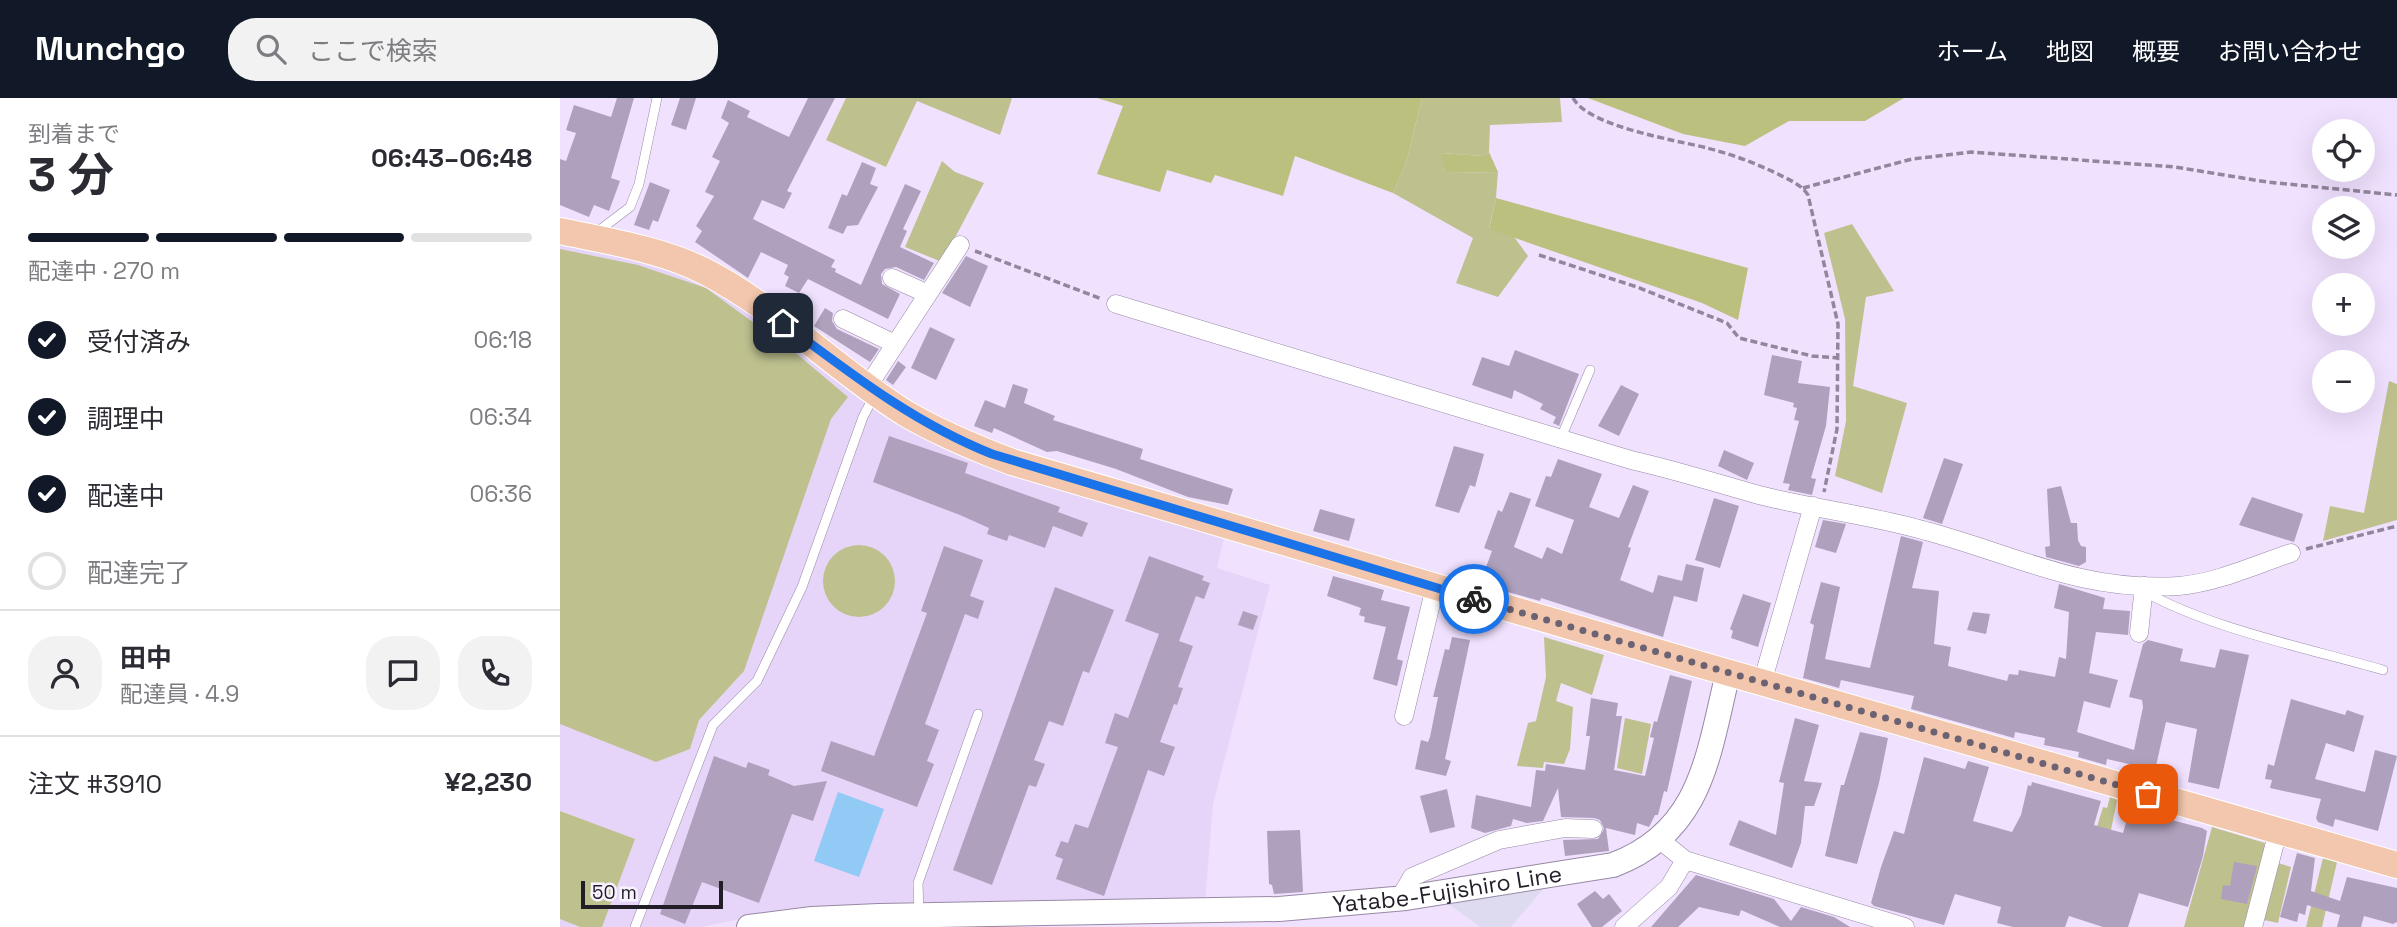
<!DOCTYPE html>
<html lang="ja">
<head>
<meta charset="utf-8">
<style>
	:root { --surface:#fff; --page:#f2f2f3; --text:#2b2b33; --muted:#7c7c81; --line:#e1e1e2; --accent:#111827 }
	body { margin:0; font-family:"Space Grotesk","Noto Sans JP",sans-serif; background:var(--page); color:var(--text); height:100vh; display:flex; flex-direction:column; font-size:26px; white-space:nowrap }
	* { box-sizing:border-box; margin:0 }
	p { font-size:23px; color:var(--muted) }
	.icon { flex:none; width:38px; height:38px; fill:none; stroke:currentColor; stroke-width:2; stroke-linecap:round; stroke-linejoin:round }
	.map { position:relative; flex:1; overflow:hidden }
	.drawer { display:flex; flex-direction:column; background:var(--surface); width:560px }
	.drawer>* { flex:none }
	.controls { position:absolute; left:1752px; top:21px; display:grid; gap:14px }
	.controls a { display:grid; place-items:center; width:63px; height:63px; border-radius:50%; background:var(--surface); box-shadow:0 7px 28px #0002; font-size:35px }
	.scale { position:absolute; left:21px; bottom:18px; width:142px; box-sizing:border-box; padding-left:7px; border:4px solid #231d28; border-top:0; font-size:19px; line-height:24px; white-space:nowrap; color:#231d28; -webkit-text-stroke:5px #f8f2ff; paint-order:stroke }
	.pin { position:absolute; display:grid; place-items:center; width:60px; height:60px; color:#fff; margin:-30px; border-radius:14px; box-shadow:0 4px 10px #0006 }
	.courier { position:absolute; display:grid; place-items:center; width:70px; height:70px; margin:-35px; border:5px solid #1a73e8; border-radius:50%; background:#fff; color:#222; box-shadow:0 2px 9px #0007 }
	.summary em { font-style:normal; font-weight:700 }
	.summary div { display:flex; flex-direction:column-reverse }
	.summary { display:flex; align-items:center; justify-content:space-between; height:119px; padding:0 28px }
	h1 { font-size:46px; font-weight:700; line-height:52px }
	.bar { display:grid; grid-template-columns:repeat(4,1fr); gap:10px 7px; align-content:center; height:84px; padding:0 28px }
	.bar i { height:9px; border-radius:5px; background:var(--line) }
	.bar .current { background:var(--accent) }
	.bar p { grid-column:span 4 }
	.line { display:flex; align-items:center; gap:18px; padding:0 28px; border-top:2px solid var(--line) }
	.line div { flex:1 }
	.round { display:grid; place-items:center; flex:none; width:74px; height:74px; border-radius:28px; background:var(--page) }
	ol { padding:0 28px; list-style:none }
	li { display:flex; align-items:center; gap:21px; height:77px }
	li p { margin-inline-start:auto }
	li .icon { padding:7px; border-radius:50%; background:var(--accent); color:#fff; stroke-width:4 }
	li:last-child { color:var(--muted) }
	li i { width:38px; height:38px; border:4px solid var(--line); border-radius:50% }
	header { display:flex; align-items:center; gap:42px; box-sizing:border-box; height:98px; padding:0 35px; background:var(--accent); color:#fff }
	header strong { font-size:33px }
	nav { display:flex; gap:38px; margin-inline-start:auto; font-size:24px }
	.search { width:490px; height:63px; background:var(--page); display:flex; align-items:center; gap:18px; box-sizing:border-box; padding:0 24px; border-radius:28px; color:var(--muted); font-size:26px }
	main { display:flex; flex:1; min-height:0 }
	.map>svg:first-child { display:block }
	.commercial { fill:#dedbf1 }
	.built { fill:#e7d5f9 }
	.green { fill:#bec18e }
	.forest { fill:#bcc07f }
	.water { fill:#91caf5 }
	.building { fill:#afa1bd }
	.lines { fill:none; stroke-linecap:round; stroke-linejoin:round }
	.lane-casing { stroke:#9789a4; stroke-width:10 }
	.street-casing { stroke:#9789a4; stroke-width:19 }
	.secondary-casing { stroke:#9789a4; stroke-width:26 }
	.primary-casing { stroke:#fff; stroke-width:28 }
	.path { stroke:#91869c; stroke-width:3.5; stroke-dasharray:7 3.5; stroke-linecap:butt }
	.lane { stroke:#fff; stroke-width:9 }
	.street { stroke:#fff; stroke-width:18 }
	.secondary { stroke:#fff; stroke-width:24 }
	.primary { stroke:#f2c7ad; stroke-width:26 }
	.done { stroke:#6b6273; stroke-width:7; stroke-dasharray:0 12.6 }
	.route { stroke:#1a73e8; stroke-width:9 }
	.labels { text-anchor:middle; dominant-baseline:central; stroke-width:6; stroke-linejoin:round; paint-order:stroke }
	.street-label { font-size:23px; fill:#231d28; stroke:#f8f2ff }
</style>
</head>
<body>
<header>
<strong>Munchgo</strong>
<div class="search"><svg class="icon" aria-label="search" viewBox="0 0 24 24"><circle cx="10" cy="10" r="6"/><path d="M15 15l6 6"/></svg>ここで検索</div>
<nav><a>ホーム</a><a>地図</a><a>概要</a><a>お問い合わせ</a></nav>
</header>
<main>
<section class="drawer">
<div class="summary"><div><h1>3 分</h1><p>到着まで</p></div><em>06:43–06:48</em></div>
<div class="bar"><i class="current"></i><i class="current"></i><i class="current"></i><i></i><p>配達中 · 270 m</p></div>
<ol>
<li><svg class="icon" aria-label="check" viewBox="0 0 24 24"><path d="M5 12l5 5 9-10"/></svg>受付済み<p>06:18</p></li>
<li><svg class="icon" aria-label="check" viewBox="0 0 24 24"><path d="M5 12l5 5 9-10"/></svg>調理中<p>06:34</p></li>
<li><svg class="icon" aria-label="check" viewBox="0 0 24 24"><path d="M5 12l5 5 9-10"/></svg>配達中<p>06:36</p></li>
<li><i></i>配達完了</li>
</ol>
<div class="line" style="height:126px"><a class="round"><svg class="icon" aria-label="person" viewBox="0 0 24 24"><circle cx="12" cy="8" r="4"/><path d="M4 21q1-7 8-7t8 7"/></svg></a><div><b>田中</b><p>配達員 · 4.9</p></div><a class="round"><svg class="icon" aria-label="chat" viewBox="0 0 24 24"><path d="M4 5h16v11H9l-5 4z"/></svg></a><a class="round"><svg class="icon" aria-label="phone" viewBox="0 0 24 24"><path d="M5 4h4l2 5-3 2q2 4 5 5l2-3 5 2v4C11 20 4 13 5 4z"/></svg></a></div>
<div class="line" style="height:91px"><div>注文 #3910</div><b>¥2,230</b></div>
</section>
<div class="map">
<svg width="1837" height="829" viewBox="0 0 1837 829">
	<rect width="100%" height="100%" fill="#f0e1ff"/>
	<!-- commercial -->
	<path class="commercial" d="M 985,789 L 951,829 L 920,829 L 882,801 Z"/>
	<!-- built -->
	<path class="built" d="M 0,143 L 83,163 L 147,185 L 330,318 L 381,350 L 409,362 L 664,439 L 657,470 L 710,487 L 653,706 L 645,804 L 363,804 L 237,810 L 141,829 L 0,829 Z"/>
	<!-- green -->
	<path class="green" d="M 286,0 L 452,0 L 440,37 L 357,3 L 326,69 L 266,42 Z
		M 862,0 L 1000,0 L 1002,24 L 930,27 L 929,54 L 923,58 L 882,55 L 885,75 L 938,74 L 936,100 L 929,130 L 952,136 L 968,158 L 938,199 L 896,185 L 913,140 L 833,95 L 846,65 Z
		M 382,63 L 395,74 L 424,85 L 382,164 L 345,149 Z
		M 1292,126 L 1334,193 L 1306,199 L 1293,288 L 1347,305 L 1322,395 L 1275,378 L 1286,323 L 1285,221 L 1264,135 Z
		M 0,151 L 78,167 L 146,190 L 238,257 L 288,299 L 271,321 L 184,573 L 139,622 L 130,651 L 96,664 L 0,626 Z
		M 1829,283 L 1837,286 L 1837,422 L 1763,443 L 1770,408 L 1804,415 Z
		M263 483a36 36 0 1 1 72 0a36 36 0 1 1-72 0Z
		M 984,539 L 1044,557 L 1032,597 L 1001,585 L 996,603 L 1013,609 L 1010,651 L 1004,666 L 984,664 L 983,670 L 957,668 L 968,625 L 976,623 L 986,579 Z
		M 1065,620 L 1091,626 L 1082,676 L 1057,670 Z
		M 1550,699 L 1557,702 L 1550,737 L 1535,735 L 1543,709 L 1547,710 Z
		M 0,713 L 75,741 L 42,829 L 20,829 L 0,821 Z
		M 1652,729 L 1705,745 L 1686,829 L 1624,829 Z
		M 1763,760 L 1777,764 L 1762,829 L 1746,829 Z
		M 1718,765 L 1731,769 L 1718,825 L 1704,822 Z"/>
	<!-- forest -->
	<path class="forest" d="M 537,0 L 862,0 L 846,65 L 833,95 L 735,58 L 723,98 L 655,77 L 651,85 L 607,72 L 600,94 L 537,76 L 563,8 Z
		M 1028,0 L 1344,0 L 1305,23 L 1229,23 L 1185,48 L 1123,36 Z
		M 929,54 L 938,74 L 885,75 L 881,55 L 923,58 Z
		M 936,100 L 1188,170 L 1178,222 L 1142,205 L 929,131 Z"/>
	<!-- water -->
	<path class="water" d="M 278,694 L 324,711 L 299,779 L 254,763 Z"/>
	<!-- building -->
	<path class="building" d="M 57,0 L 74,0 L 51,80 L 60,83 L 49,113 L 34,107 L 29,119 L 0,107 L 0,61 L 6,63 L 16,35 L 6,32 L 14,7 L 51,19 Z
		M 120,0 L 136,0 L 126,32 L 111,27 Z
		M 248,0 L 275,0 L 227,93 L 232,95 L 224,111 L 202,102 L 193,121 L 275,162 L 271,169 L 276,171 L 275,174 L 301,187 L 345,86 L 361,93 L 343,131 L 347,133 L 340,149 L 374,165 L 364,182 L 336,169 L 325,171 L 321,176 L 322,186 L 340,196 L 328,221 L 248,181 L 239,195 L 225,188 L 229,179 L 224,176 L 228,167 L 201,154 L 188,180 L 135,144 L 142,133 L 136,128 L 154,98 L 145,94 L 160,63 L 152,59 L 169,25 L 161,20 L 168,2 L 190,13 L 187,19 L 229,39 Z
		M 302,64 L 316,70 L 310,86 L 318,89 L 298,127 L 287,128 L 283,136 L 268,130 L 282,96 L 287,98 Z
		M 90,84 L 110,92 L 98,124 L 93,122 L 89,132 L 74,127 Z
		M 406,158 L 428,168 L 410,209 L 382,195 Z
		M 265,210 L 273,215 L 272,223 L 277,231 L 319,251 L 310,264 L 254,228 Z
		M 370,229 L 395,241 L 376,282 L 351,270 Z
		M 955,252 L 1019,276 L 999,328 L 993,325 L 996,319 L 980,311 L 983,306 L 954,292 L 952,301 L 912,287 L 922,259 L 949,268 Z
		M 1212,257 L 1242,263 L 1238,285 L 1270,289 L 1266,328 L 1251,380 L 1256,381 L 1252,397 L 1228,392 L 1230,386 L 1223,385 L 1239,323 L 1234,322 L 1237,310 L 1233,309 L 1234,305 L 1204,297 Z
		M 338,263 L 346,269 L 333,287 L 326,282 Z
		M 453,286 L 468,291 L 464,305 L 495,318 L 493,322 L 583,351 L 580,361 L 673,391 L 668,407 L 628,399 L 556,371 L 497,353 L 487,354 L 434,330 L 432,335 L 414,328 L 425,302 L 445,310 Z
		M 1061,287 L 1079,296 L 1059,338 L 1038,328 Z
		M 329,338 L 408,365 L 405,375 L 500,409 L 498,414 L 528,425 L 522,439 L 493,428 L 485,450 L 449,437 L 447,443 L 427,436 L 429,430 L 400,417 L 313,384 Z
		M 894,348 L 924,356 L 915,389 L 910,387 L 899,415 L 875,408 Z
		M 1164,352 L 1194,365 L 1187,382 L 1158,368 Z
		M 1384,360 L 1403,366 L 1382,426 L 1363,420 Z
		M 998,361 L 1042,376 L 1029,409 L 1059,420 L 1073,387 L 1089,393 L 1068,449 L 1071,450 L 1060,482 L 1093,495 L 1098,477 L 1122,483 L 1126,466 L 1144,470 L 1137,504 L 1114,498 L 1103,539 L 981,500 L 980,503 L 941,492 L 943,488 L 922,480 L 932,453 L 924,450 L 938,412 L 942,414 L 950,394 L 971,401 L 954,449 L 982,461 L 987,449 L 1002,456 L 1014,422 L 975,408 L 986,378 L 991,379 Z
		M 1501,388 L 1511,425 L 1517,425 L 1518,442 L 1521,448 L 1526,449 L 1526,464 L 1519,468 L 1486,459 L 1485,449 L 1490,448 L 1487,391 Z
		M 1692,399 L 1743,416 L 1734,444 L 1679,427 Z
		M 1154,400 L 1179,408 L 1160,470 L 1135,462 Z
		M 760,411 L 795,421 L 789,443 L 753,433 Z
		M 1263,422 L 1286,426 L 1276,455 L 1255,449 Z
		M 1341,438 L 1363,444 L 1352,490 L 1379,493 L 1374,546 L 1391,549 L 1388,568 L 1447,583 L 1449,576 L 1458,577 L 1459,572 L 1495,579 L 1499,559 L 1506,561 L 1509,514 L 1494,510 L 1499,486 L 1545,500 L 1543,511 L 1570,513 L 1568,537 L 1536,534 L 1529,575 L 1558,582 L 1550,610 L 1524,603 L 1517,634 L 1574,652 L 1583,609 L 1582,602 L 1569,599 L 1583,546 L 1588,542 L 1623,551 L 1620,563 L 1655,570 L 1660,551 L 1689,557 L 1659,691 L 1628,684 L 1637,631 L 1606,624 L 1595,672 L 1547,661 L 1546,667 L 1518,659 L 1519,654 L 1484,647 L 1485,640 L 1455,634 L 1454,640 L 1351,611 L 1354,598 L 1281,582 L 1279,590 L 1243,580 L 1254,527 L 1250,525 L 1261,484 L 1280,489 L 1265,561 L 1310,570 Z
		M 384,448 L 423,462 L 410,498 L 424,503 L 418,521 L 405,516 L 365,626 L 379,632 L 367,663 L 374,666 L 357,709 L 261,673 L 271,643 L 314,658 L 367,515 L 361,513 Z
		M 589,458 L 644,478 L 642,482 L 650,485 L 644,501 L 636,498 L 619,543 L 633,548 L 618,589 L 623,590 L 617,607 L 614,606 L 600,644 L 615,649 L 604,678 L 588,672 L 544,798 L 496,781 L 503,761 L 495,758 L 501,743 L 508,745 L 515,726 L 528,730 L 558,649 L 545,645 L 555,615 L 568,620 L 599,536 L 565,523 Z
		M 773,478 L 824,492 L 821,502 L 850,509 L 837,561 L 843,563 L 837,588 L 813,581 L 826,529 L 804,524 L 805,519 L 799,517 L 801,510 L 767,498 Z
		M 495,489 L 554,512 L 529,575 L 523,573 L 503,628 L 489,623 L 474,662 L 485,666 L 476,689 L 469,687 L 432,787 L 393,772 Z
		M 1183,496 L 1211,505 L 1198,549 L 1171,540 L 1173,533 L 1170,531 Z
		M 683,513 L 698,518 L 693,532 L 678,527 Z
		M 1413,514 L 1430,516 L 1426,536 L 1407,532 Z
		M 892,539 L 910,542 L 885,661 L 891,663 L 886,678 L 855,671 L 861,642 L 868,644 L 870,639 L 878,599 L 873,599 L 885,551 L 889,552 Z
		M 1110,577 L 1132,583 L 1107,694 L 1104,693 L 1098,717 L 1095,717 L 1089,729 L 1077,725 L 1075,737 L 1046,730 L 1049,753 L 1005,758 L 1003,742 L 1038,741 L 1044,731 L 1040,722 L 1034,720 L 1001,719 L 998,690 L 983,723 L 967,725 L 953,721 L 951,728 L 925,735 L 911,730 L 916,697 L 971,709 L 976,672 L 985,673 L 986,666 L 1025,672 L 1030,638 L 1026,638 L 1031,600 L 1058,605 L 1056,618 L 1062,618 L 1054,672 L 1085,678 L 1094,640 L 1090,639 L 1094,623 L 1097,624 Z
		M 1731,601 L 1785,617 L 1787,612 L 1804,618 L 1794,654 L 1766,645 L 1755,681 L 1805,694 L 1815,652 L 1837,658 L 1818,733 L 1775,721 L 1773,729 L 1758,724 L 1756,720 L 1761,701 L 1710,690 L 1712,682 L 1705,681 L 1708,666 L 1714,668 Z
		M 1235,620 L 1259,627 L 1244,683 L 1262,685 L 1254,708 L 1245,708 L 1241,745 L 1232,770 L 1169,747 L 1179,722 L 1216,737 L 1224,685 L 1219,684 Z
		M 1300,634 L 1328,640 L 1319,685 L 1297,766 L 1265,758 L 1281,687 L 1284,687 Z
		M 154,658 L 186,670 L 188,664 L 210,672 L 208,677 L 234,688 L 267,683 L 253,723 L 232,716 L 199,805 L 142,784 L 125,826 L 100,816 Z
		M 1364,659 L 1405,671 L 1408,663 L 1429,669 L 1413,723 L 1452,734 L 1461,717 L 1468,687 L 1471,688 L 1472,684 L 1541,703 L 1534,727 L 1563,735 L 1570,711 L 1642,730 L 1647,733 L 1643,758 L 1628,809 L 1579,795 L 1568,829 L 1543,829 L 1509,818 L 1505,829 L 1453,829 L 1437,825 L 1441,809 L 1395,796 L 1384,827 L 1314,808 L 1311,805 L 1321,769 L 1334,733 L 1344,736 Z
		M 887,691 L 895,729 L 870,735 L 860,698 Z
		M 740,732 L 743,794 L 714,796 L 712,787 L 709,786 L 707,733 Z
		M 1737,755 L 1755,760 L 1751,793 L 1780,803 L 1787,779 L 1837,790 L 1837,824 L 1833,826 L 1804,818 L 1801,829 L 1777,829 L 1780,817 L 1747,807 L 1745,817 L 1739,815 L 1737,824 L 1720,819 Z
		M 1674,764 L 1697,768 L 1687,806 L 1661,801 L 1663,787 L 1670,788 Z
		M 1136,777 L 1214,801 L 1231,823 L 1241,809 L 1274,819 L 1290,829 L 1220,829 L 1181,812 L 1179,818 L 1139,809 L 1118,829 L 1091,829 Z
		M 1035,793 L 1043,801 L 1049,796 L 1062,813 L 1042,829 L 1032,829 L 1017,806 Z"/>
	<g class="lines">
		<!-- lane casing -->
		<g class="lane-casing">
			<path id="lane" d="M 37,134 L 70,109 L 79,86 L 97,0
				M 1000,342 L 1030,272
				M 1583,493 C 1651,531 1747,550 1823,572
				M 359,816 L 358,785 L 418,616
				M 75,829 L 153,627 L 197,583 L 242,489 L 303,319 L 314,298"/>
		</g>
		<!-- street casing -->
		<g class="street-casing">
			<path id="street" d="M 332,180 L 368,196
				M 556,206 L 1071,362 C 1115,372 1156,385 1199,397 C 1254,411 1311,417 1366,433 C 1456,457 1521,494 1619,488 C 1656,485 1695,467 1731,455
				M 283,221 L 335,246
				M 308,288 L 400,147
				M 1579,535 L 1584,488
				M 1202,585 L 1253,408
				M 844,618 L 875,489
				M 1100,742 L 1125,762 L 1345,829
				M 840,800 L 852,779 L 939,742 L 1005,730 L 1033,731
				M 1064,829 L 1109,789 L 1125,762
				M 1693,829 L 1718,733"/>
		</g>
		<!-- secondary casing -->
		<g class="secondary-casing">
			<g id="secondary">
				<path id="s1" d="M 189,829 L 252,821 L 319,818 L 719,811 L 846,800 L 1053,767 C 1142,734 1148,657 1168,575"/>
			</g>
		</g>
		<!-- primary casing -->
		<g class="primary-casing">
			<path id="primary" d="M 0,133 C 47,143 100,151 144,173 C 217,210 276,272 345,315 C 379,335 415,350 452,364 L 1131,564 L 1837,767"/>
		</g>
		<!-- path -->
		<path class="path" d="M 1013,0 C 1029,29 1116,42 1147,50 C 1171,56 1195,65 1218,76 C 1229,82 1241,86 1248,97 L 1278,226 L 1277,331 L 1264,394
			M 1243,90 L 1352,61 L 1412,54 L 1615,69 L 1707,84 L 1837,97
			M 415,153 L 542,201
			M 979,157 L 1077,189 L 1167,225 L 1179,240 L 1252,258 L 1279,260
			M 1746,451 L 1837,428"/>
		<!-- lane -->
		<use href="#lane" class="lane"/>
		<!-- street -->
		<use href="#street" class="street"/>
		<!-- secondary -->
		<use href="#secondary" class="secondary"/>
		<!-- primary -->
		<use href="#primary" class="primary"/>
	</g>
	<g class="lines">
		<!-- done -->
		<path class="done" d="M 914,501 L 1588,696"/>
		<!-- route -->
		<path class="route" d="M 223,225 C 290,275 354,325 432,356 L 914,501"/>
	</g>
	<g class="labels">
		<!-- street labels -->
		<g class="street-label">
			<text stroke="none"><textPath href="#s1" startOffset="700">Yatabe-Fujishiro Line</textPath></text>
		</g>
	</g>
</svg>
<div class="controls">
<a><svg class="icon" aria-label="locate" viewBox="0 0 24 24"><circle cx="12" cy="12" r="6"/><path d="M12 2v4M12 18v4M2 12h4M18 12h4"/></svg></a>
<a><svg class="icon" aria-label="layers" viewBox="0 0 24 24"><path d="M12 4l9 5-9 5-9-5zM3 14l9 5 9-5"/></svg></a>
<a>+</a>
<a>−</a>
</div>
<div class="scale">50 m</div>
<div class="pin" style="left:1588px;top:696px;background:#ea580c"><svg class="icon" aria-label="bag" viewBox="0 0 24 24"><path d="M5 8h14l-1 12H6zM9 8a3 3 0 0 1 6 0"/></svg></div>
<div class="pin" style="left:223px;top:225px;background:#1f2937"><svg class="icon" aria-label="home" viewBox="0 0 24 24"><path d="M3 11l9-7 9 7M6 9v11h12V9"/></svg></div>
<div class="courier" style="left:914px;top:501px"><svg class="icon" aria-label="bike" viewBox="0 0 24 24"><circle cx="6" cy="16" r="4"/><circle cx="18" cy="16" r="4"/><path d="M6 16l4-8h5l3 8M10 8l3 8H6M13 5h3"/></svg></div>
</div>
</main>
</body>
</html>
